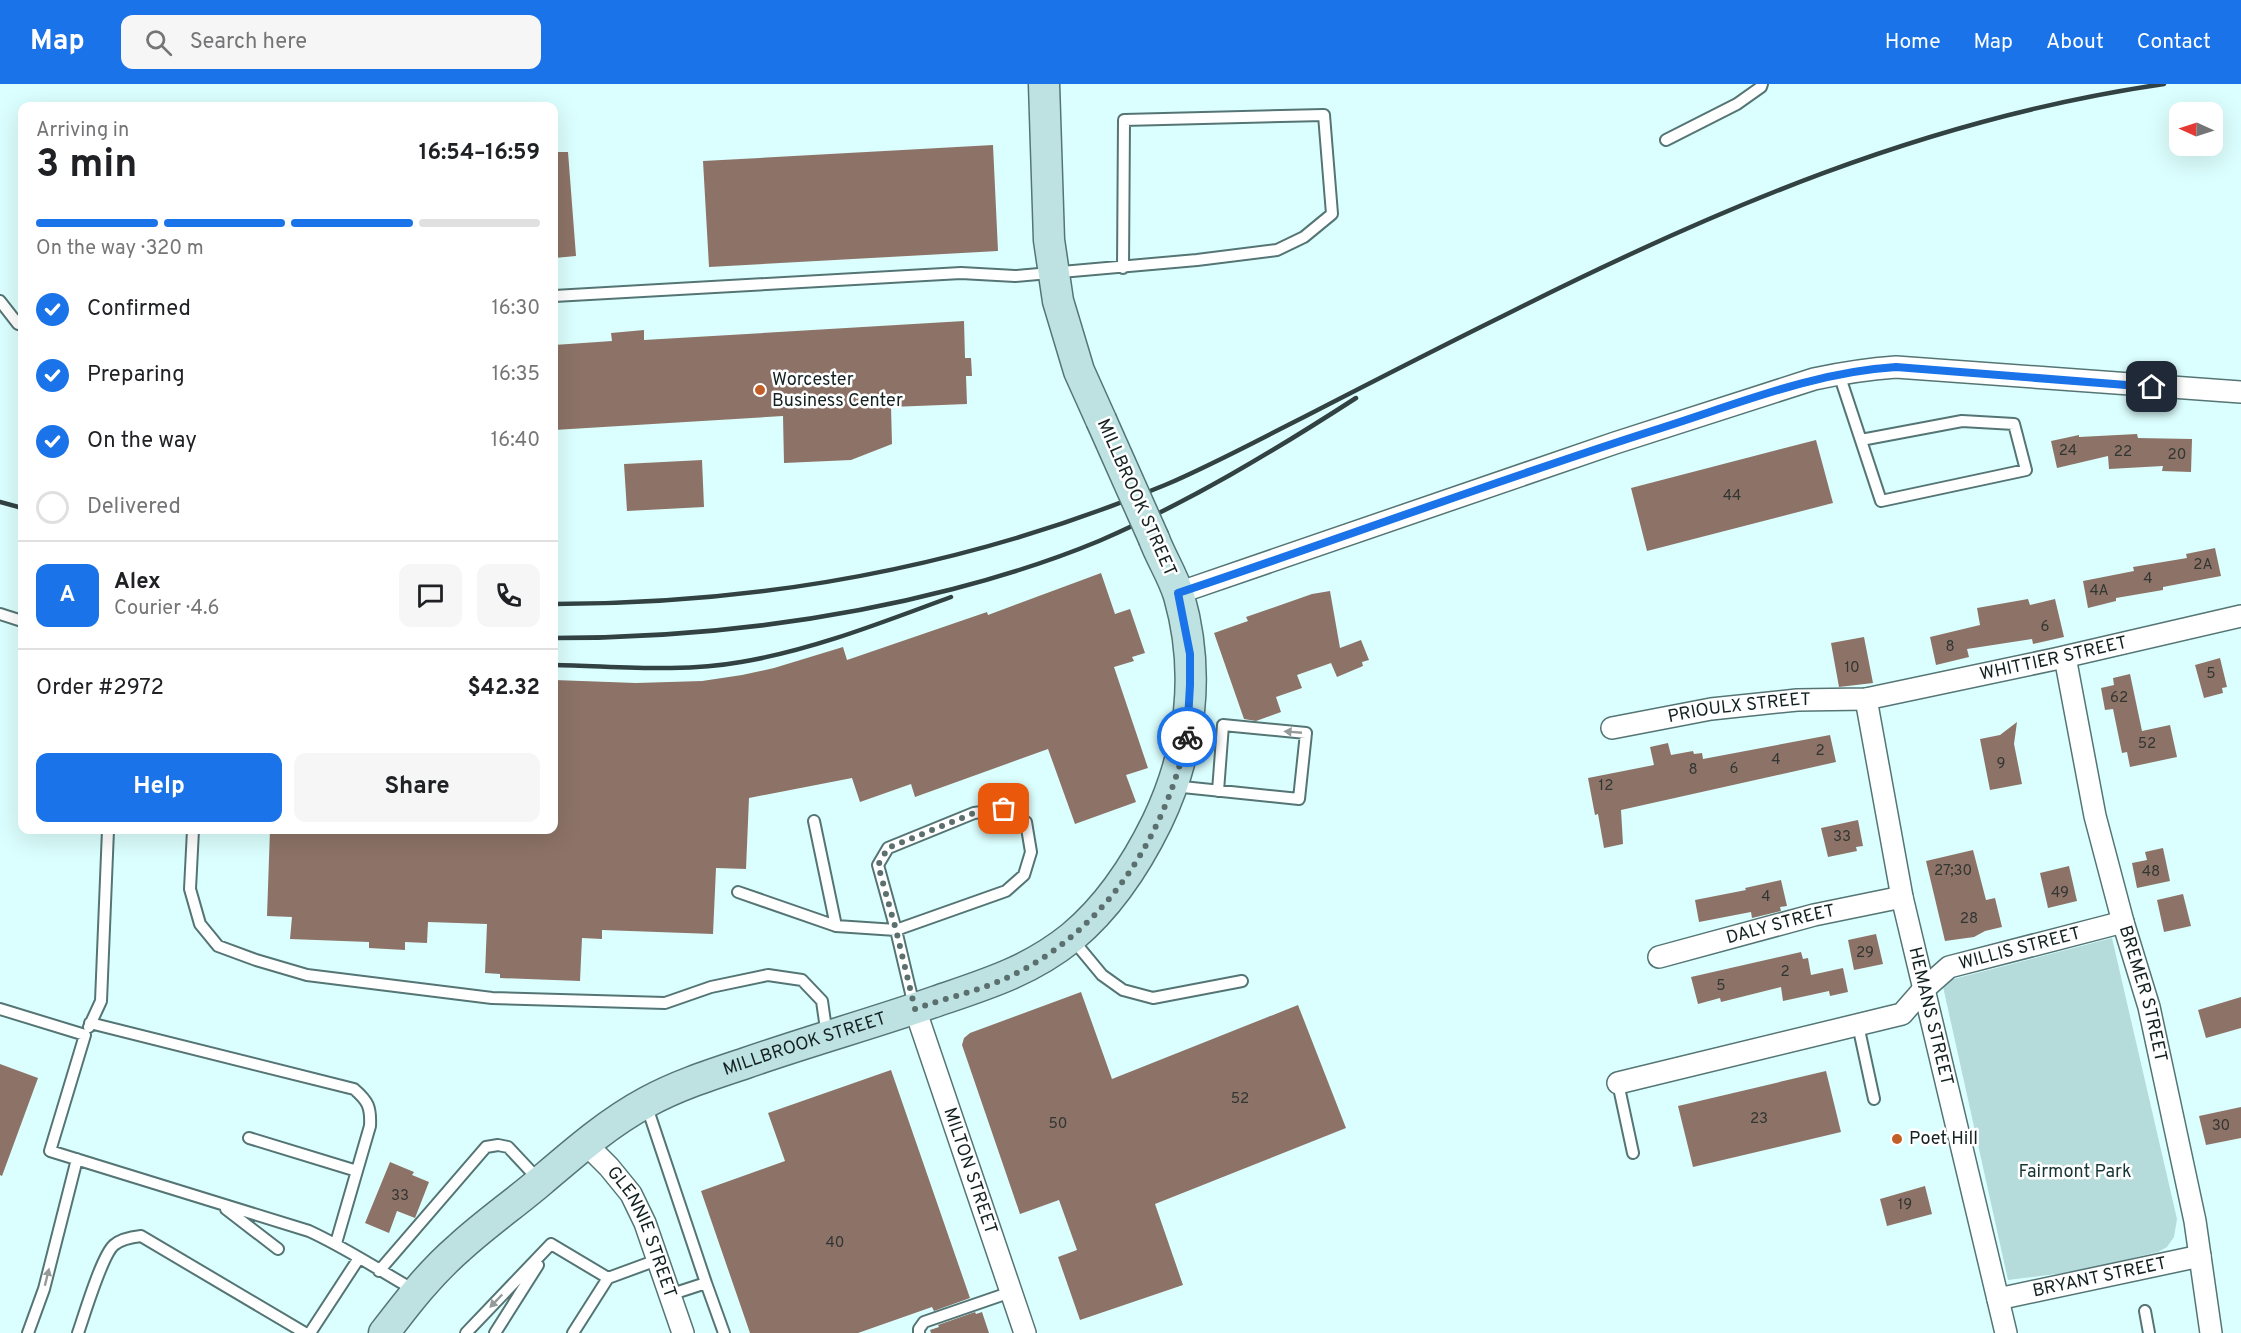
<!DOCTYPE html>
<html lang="en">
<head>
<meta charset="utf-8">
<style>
	:root { --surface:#fff; --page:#f6f6f6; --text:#202124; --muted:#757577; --line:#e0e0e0; --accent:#1a73e8 }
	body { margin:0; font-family:Overpass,sans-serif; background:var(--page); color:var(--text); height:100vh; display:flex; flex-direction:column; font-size:22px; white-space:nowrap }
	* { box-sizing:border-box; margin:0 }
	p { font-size:20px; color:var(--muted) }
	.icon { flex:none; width:33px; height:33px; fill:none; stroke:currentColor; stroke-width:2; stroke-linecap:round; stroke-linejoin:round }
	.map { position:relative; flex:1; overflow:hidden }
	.details { position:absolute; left:18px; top:18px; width:540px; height:732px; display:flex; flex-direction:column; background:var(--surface); border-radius:12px; box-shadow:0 6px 24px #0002 }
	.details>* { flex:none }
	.needle { width:39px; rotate:273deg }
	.tools { position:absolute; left:2169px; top:18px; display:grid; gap:12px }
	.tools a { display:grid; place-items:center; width:54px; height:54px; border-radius:12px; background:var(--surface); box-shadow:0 6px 24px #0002; font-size:30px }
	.pin { position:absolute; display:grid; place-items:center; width:51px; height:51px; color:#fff; margin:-26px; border-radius:12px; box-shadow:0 3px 9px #0006 }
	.courier { position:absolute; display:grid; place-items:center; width:60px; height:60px; margin:-30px; border:4px solid #1a73e8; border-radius:50%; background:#fff; color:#222; box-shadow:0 2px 8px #0007 }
	.summary em { font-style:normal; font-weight:700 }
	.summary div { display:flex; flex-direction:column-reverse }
	.summary { display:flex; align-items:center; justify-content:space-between; height:102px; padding:0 18px }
	h1 { font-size:39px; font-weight:700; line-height:45px }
	.bar { display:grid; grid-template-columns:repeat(4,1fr); gap:9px 6px; align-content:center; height:72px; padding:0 18px }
	.bar i { height:8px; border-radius:4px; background:var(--line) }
	.bar .current { background:var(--accent) }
	.bar p { grid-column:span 4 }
	.line { display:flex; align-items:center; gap:15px; padding:0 18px; border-top:2px solid var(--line) }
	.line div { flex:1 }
	.round { display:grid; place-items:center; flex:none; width:63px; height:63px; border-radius:12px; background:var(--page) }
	ol { padding:0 18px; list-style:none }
	li { display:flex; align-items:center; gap:18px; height:66px }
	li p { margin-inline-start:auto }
	li .icon { padding:6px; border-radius:50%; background:var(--accent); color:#fff; stroke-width:4 }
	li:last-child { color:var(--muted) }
	li i { width:33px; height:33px; border:3px solid var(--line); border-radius:50% }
	.action { display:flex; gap:12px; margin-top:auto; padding:12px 18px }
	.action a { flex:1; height:69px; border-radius:12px; background:var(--accent); color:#fff; font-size:24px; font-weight:700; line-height:69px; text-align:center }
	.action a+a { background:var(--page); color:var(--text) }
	header { display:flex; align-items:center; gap:36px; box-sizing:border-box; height:84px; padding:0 30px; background:var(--accent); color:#fff }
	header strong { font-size:28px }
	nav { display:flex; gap:33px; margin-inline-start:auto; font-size:21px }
	.search { width:420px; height:54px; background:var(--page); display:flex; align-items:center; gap:15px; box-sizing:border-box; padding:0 21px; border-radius:12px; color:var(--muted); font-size:22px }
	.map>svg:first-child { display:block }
	.green { fill:#b6dbdb }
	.building { fill:#8d7367 }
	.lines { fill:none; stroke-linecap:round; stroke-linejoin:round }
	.lane-casing { stroke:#557575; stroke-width:14 }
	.street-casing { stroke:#557575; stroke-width:24 }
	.secondary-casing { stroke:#557575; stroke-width:33 }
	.lane { stroke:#fff; stroke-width:10 }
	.street { stroke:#fff; stroke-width:21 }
	.secondary { stroke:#bee2e2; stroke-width:30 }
	.rail { stroke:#324242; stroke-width:4.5 }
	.secondary-bridge-casing { stroke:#557575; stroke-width:33; stroke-linecap:butt }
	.secondary-bridge { stroke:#bee2e2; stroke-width:30 }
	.oneway { fill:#959b9b }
	.done { stroke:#5a6f6e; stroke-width:6; stroke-dasharray:0 10.8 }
	.route { stroke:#1a73e8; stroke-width:8 }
	.poi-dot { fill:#c25e28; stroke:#fff; stroke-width:2 }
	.labels { text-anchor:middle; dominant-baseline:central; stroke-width:5; stroke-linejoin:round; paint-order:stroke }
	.number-label { font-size:15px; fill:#323632 }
	.poi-label { font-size:18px; fill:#142121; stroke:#fff; text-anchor:start }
	.street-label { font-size:18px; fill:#142121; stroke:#fff }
	.park-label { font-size:18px; fill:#173535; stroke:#fff }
</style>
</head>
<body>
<header>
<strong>Map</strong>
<div class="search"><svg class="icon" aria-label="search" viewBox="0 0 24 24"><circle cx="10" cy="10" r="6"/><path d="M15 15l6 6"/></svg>Search here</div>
<nav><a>Home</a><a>Map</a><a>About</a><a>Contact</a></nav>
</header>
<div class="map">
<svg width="2241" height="1249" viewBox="0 0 2241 1249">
	<rect width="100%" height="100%" fill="#dbfffe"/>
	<!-- green -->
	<path class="green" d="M 2112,854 L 2177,1135 L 2174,1153 L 2167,1163 L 2158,1168 L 2074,1188 L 2008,1196 L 1942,898 Z"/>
	<!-- building -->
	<path class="building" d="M 993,61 L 998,167 L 709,183 L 703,77 Z
		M 554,68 L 568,68 L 576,172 L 554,174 Z
		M 964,237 L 965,274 L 971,274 L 972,292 L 966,292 L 967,320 L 891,323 L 892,360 L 851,376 L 784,379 L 783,332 L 554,346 L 554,261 L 612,257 L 611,249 L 644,246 L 644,256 Z
		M 2137,350 L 2138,354 L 2192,355 L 2191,388 L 2162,387 L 2163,382 L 2109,385 L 2108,372 L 2057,384 L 2051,357 L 2079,351 L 2079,353 Z
		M 1816,356 L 1833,419 L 1647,467 L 1631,404 Z
		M 702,376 L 704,423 L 627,427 L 624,380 Z
		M 2215,464 L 2221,492 L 2163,503 L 2163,506 L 2116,514 L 2116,517 L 2088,524 L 2083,497 L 2134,487 L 2133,483 L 2187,474 L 2186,470 Z
		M 1101,489 L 1115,530 L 1130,525 L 1145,569 L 1132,573 L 1134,577 L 1114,583 L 1148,684 L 1126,691 L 1136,718 L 1075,740 L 1048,665 L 915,713 L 911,700 L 860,718 L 852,694 L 749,714 L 746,785 L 716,784 L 713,850 L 602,846 L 602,855 L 582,854 L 580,897 L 500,894 L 500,890 L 485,889 L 487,840 L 428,838 L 427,859 L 405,858 L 405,866 L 369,864 L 369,858 L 290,855 L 292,833 L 267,832 L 270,746 L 554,746 L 554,596 L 636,599 L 702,597 L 742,591 L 774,584 L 843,563 L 847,576 L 987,528 L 988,531 Z
		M 1330,507 L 1340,564 L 1361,556 L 1369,576 L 1362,578 L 1363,582 L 1337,593 L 1331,579 L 1297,591 L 1302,604 L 1276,613 L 1281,628 L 1256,637 L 1244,635 L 1214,549 L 1248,537 L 1246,533 L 1312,510 Z
		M 2028,515 L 2030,521 L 2055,515 L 2064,553 L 2033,560 L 2032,555 L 1967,565 L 1969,573 L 1936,581 L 1930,553 L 1980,541 L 1977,524 Z
		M 1864,553 L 1873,599 L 1839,603 L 1831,559 Z
		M 2220,574 L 2227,603 L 2222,604 L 2223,609 L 2204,614 L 2195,581 Z
		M 2130,590 L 2142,647 L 2170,641 L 2177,673 L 2130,683 L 2127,668 L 2122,669 L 2113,625 L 2105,626 L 2101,604 L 2114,601 L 2113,594 Z
		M 2017,638 L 2014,660 L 2022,700 L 1990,706 L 1980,655 L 2000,651 Z
		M 1830,651 L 1836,678 L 1621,726 L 1623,760 L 1604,764 L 1598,730 L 1595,731 L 1588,694 L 1654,681 L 1650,663 L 1668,659 L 1671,671 L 1693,667 L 1694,670 L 1702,669 L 1703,675 Z
		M 1858,736 L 1863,762 L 1856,763 L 1857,767 L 1828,773 L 1821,744 Z
		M 2163,764 L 2170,797 L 2137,804 L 2132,779 L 2147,776 L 2145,768 Z
		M 1973,766 L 1986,816 L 1995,814 L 2002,843 L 1985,847 L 1974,853 L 1945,857 L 1926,777 Z
		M 2069,782 L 2077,817 L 2048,824 L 2040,789 Z
		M 1781,796 L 1787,822 L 1780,823 L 1781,827 L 1752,834 L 1751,828 L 1699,838 L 1695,816 L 1746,806 L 1745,804 Z
		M 2183,810 L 2191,842 L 2164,848 L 2157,816 Z
		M 1876,850 L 1883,880 L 1854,886 L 1848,856 Z
		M 1801,868 L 1803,875 L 1808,874 L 1811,891 L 1843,884 L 1848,908 L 1830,912 L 1829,907 L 1783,917 L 1781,903 L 1721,918 L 1720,914 L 1698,920 L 1691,893 Z
		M 1081,908 L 1112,995 L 1298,921 L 1346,1044 L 1155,1120 L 1183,1201 L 1080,1236 L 1058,1173 L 1077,1166 L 1059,1116 L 1020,1130 L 962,961 L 964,954 L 970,949 Z
		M 2241,913 L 2241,944 L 2206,954 L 2198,926 Z
		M 0,980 L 38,994 L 2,1092 L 0,1091 Z
		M 891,986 L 970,1214 L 934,1227 L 932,1223 L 858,1249 L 750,1249 L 701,1107 L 785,1077 L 768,1029 Z
		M 1826,987 L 1841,1048 L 1693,1083 L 1678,1022 Z
		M 2241,1023 L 2241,1054 L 2206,1061 L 2199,1032 Z
		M 390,1078 L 414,1088 L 412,1091 L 429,1098 L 415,1134 L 397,1127 L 389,1149 L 365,1139 Z
		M 1925,1102 L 1932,1130 L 1887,1142 L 1880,1115 Z
		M 975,1228 L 976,1230 L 982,1228 L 989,1249 L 931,1249 L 930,1246 L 939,1243 L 938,1241 Z"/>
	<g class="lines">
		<!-- lane casing -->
		<g class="lane-casing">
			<path id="lane" d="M 1666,56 L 1737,20 L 1761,3 L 1762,0
				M 554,212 L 961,189 L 1015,192 L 1197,176 L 1277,166 L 1304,153 L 1332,130 L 1324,31 L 1124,36 L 1123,184
				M 0,217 L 18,240 L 22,241
				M 1839,290 L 1881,417 L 2026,386 L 2014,340 L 1962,337 L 1861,356
				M 0,530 L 22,537
				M 1173,702 L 1299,715 L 1306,649 L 1223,641 L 1218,707
				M 1004,725 L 1026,738 L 1031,768 L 1024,791 L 1006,807 L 896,846 L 878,781 L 888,764 L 974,729 Z
				M 814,737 L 836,842 L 896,846 L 914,922
				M 193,746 L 190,805 L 200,840 L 218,862 L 256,876 L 307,891 L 492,914 L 665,919 L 711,903 L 768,891 L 802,896 L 822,917 L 827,952
				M 738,808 L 836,842
				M 1073,856 L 1102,891 L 1123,906 L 1153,914 L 1242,897
				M 0,925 L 85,951 L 50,1067 L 309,1147 C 346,1164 379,1186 414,1206
				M 90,939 L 354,1005 C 368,1017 371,1023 370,1042 L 336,1159
				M 1858,941 L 1874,1015
				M 89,943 L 101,917 L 108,746
				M 1618,999 L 1633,1069
				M 646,1020 L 706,1199
				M 249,1054 L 357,1087
				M 226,1125 L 278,1165
				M 551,1160 L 608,1194 L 657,1176
				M 379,1187 L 486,1063 L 498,1061 L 508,1063 L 538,1095
				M 669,1211 L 706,1199 L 724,1249
				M 2145,1227 L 2149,1249
				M 28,1249 L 44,1205 L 77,1075
				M 78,1249 C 84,1232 102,1171 114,1161 C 121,1155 132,1153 141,1152 L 305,1249
				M 310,1249 L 359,1174
				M 466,1249 L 551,1160
				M 495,1249 L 538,1181
				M 573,1249 L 608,1194
				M 919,1249 L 919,1245 L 924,1238 L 1011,1208"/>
		</g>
		<!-- street casing -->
		<g class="street-casing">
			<g id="street">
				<path d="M 1178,509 L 1615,359 L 1814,295 C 1842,289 1868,285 1896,283 L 2241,308"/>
				<path id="s1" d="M 2065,573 L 2095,732 L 2123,838 L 2149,923 L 2195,1137 L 2211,1249"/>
				<path id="s2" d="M 1866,615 L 1902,813 L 2006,1249"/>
				<path id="s3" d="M 1612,644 L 1711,625 L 1797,616 L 1866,615 L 2055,575 L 2241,532"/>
				<path id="s4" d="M 1659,873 L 1814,831 L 1902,813"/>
				<path id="s5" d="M 915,925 L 1025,1249"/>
				<path id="s6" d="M 1618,999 L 1902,930 L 1923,906 L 1949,883 L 2123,838"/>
				<path id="s7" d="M 585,1059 L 609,1083 L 631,1110 L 645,1139 L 683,1249"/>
				<path id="s8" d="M 1998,1215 L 2200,1172"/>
			</g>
		</g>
		<!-- secondary casing -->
		<g class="secondary-casing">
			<g id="secondary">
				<path d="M 1044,0 L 1049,156 L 1058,217 L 1079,287 L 1101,336"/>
				<path id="s9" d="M 384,1249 C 407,1219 430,1189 459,1164 C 485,1140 514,1120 541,1097 C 575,1068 608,1039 647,1018 C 678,1001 713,990 746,979 C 809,957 874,939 937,917 C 987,900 1030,887 1072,853 C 1109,822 1136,781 1157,738 C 1191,667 1201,589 1179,512 C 1173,492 1161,474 1154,455"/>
			</g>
		</g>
		<!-- lane -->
		<use href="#lane" class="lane"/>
		<!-- street -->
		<use href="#street" class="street"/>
		<!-- secondary -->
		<use href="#secondary" class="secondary"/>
		<!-- rail -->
		<path class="rail" d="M 0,418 L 22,424
			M 554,520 C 764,520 970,482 1165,401 C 1212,381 1258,356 1304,333 C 1370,299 1436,265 1503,232 C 1715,125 1928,34 2164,0
			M 554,554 C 688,554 822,539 953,505 C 1003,492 1051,477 1099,457 C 1189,418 1274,367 1356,314
			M 554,581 C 616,582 679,589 741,578 C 813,566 883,538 951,513"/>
		<!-- secondary-bridge casing -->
		<g class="secondary-bridge-casing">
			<path id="secondary-bridge" d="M 1101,336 L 1154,455"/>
		</g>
		<!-- secondary-bridge -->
		<use href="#secondary-bridge" class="secondary-bridge"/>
	</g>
	<!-- one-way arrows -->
	<defs><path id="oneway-solid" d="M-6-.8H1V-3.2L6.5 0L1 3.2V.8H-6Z" transform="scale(1.5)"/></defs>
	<g class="oneway">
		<use href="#oneway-solid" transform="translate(1293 648) rotate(-175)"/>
		<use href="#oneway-solid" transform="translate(47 1193) rotate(-76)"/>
		<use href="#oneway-solid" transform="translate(496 1217) rotate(134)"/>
	</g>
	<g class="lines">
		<!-- done -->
		<path class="done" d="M 1004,725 L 974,729 L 888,764 L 878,781 L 896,846 L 915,925 C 943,915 974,908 1002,896 C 1101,853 1164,756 1187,653"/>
		<!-- route -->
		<path class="route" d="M 1187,653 L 1190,601 L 1190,570 L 1178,509 C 1337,456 1495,397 1655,346 C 1735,321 1813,288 1896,283 L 2152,303"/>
	</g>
	<!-- markers -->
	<g class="poi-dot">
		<circle cx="760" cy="306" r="6"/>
		<circle cx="1897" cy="1055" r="6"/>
	</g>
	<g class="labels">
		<!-- number labels -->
		<g class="number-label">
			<text x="2068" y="367">24</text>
			<text x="2123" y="368">22</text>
			<text x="2177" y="371">20</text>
			<text x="1732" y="412">44</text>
			<text x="2203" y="481">2A</text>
			<text x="2148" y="495">4</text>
			<text x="2099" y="507">4A</text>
			<text x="2045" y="543">6</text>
			<text x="1950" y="563">8</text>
			<text x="1852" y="584">10</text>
			<text x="2211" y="590">5</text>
			<text x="2119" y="614">62</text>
			<text x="2147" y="660">52</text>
			<text x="1820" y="667">2</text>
			<text x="1776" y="676">4</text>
			<text x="2001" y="680">9</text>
			<text x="1734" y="685">6</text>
			<text x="1693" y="686">8</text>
			<text x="1606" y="702">12</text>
			<text x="1842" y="753">33</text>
			<text x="1953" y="787">27;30</text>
			<text x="2151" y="788">48</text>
			<text x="2060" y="809">49</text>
			<text x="1766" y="813">4</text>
			<text x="1969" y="835">28</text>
			<text x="1865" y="869">29</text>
			<text x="1785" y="888">2</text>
			<text x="1721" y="902">5</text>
			<text x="1240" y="1015">52</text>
			<text x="1759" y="1035">23</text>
			<text x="1058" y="1040">50</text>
			<text x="2221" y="1042">30</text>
			<text x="400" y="1112">33</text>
			<text x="1905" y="1121">19</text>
			<text x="835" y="1159">40</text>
		</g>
		<!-- poi labels -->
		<g class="poi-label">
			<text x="772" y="296">Worcester<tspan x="772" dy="21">Business Center</tspan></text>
			<text x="1909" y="1055">Poet Hill</text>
		</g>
		<!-- street labels -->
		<g class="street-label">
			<text transform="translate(1136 414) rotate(66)">MILLBROOK STREET</text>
			<text stroke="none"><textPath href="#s3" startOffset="448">WHITTIER STREET</textPath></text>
			<text stroke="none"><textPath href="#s3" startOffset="129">PRIOULX STREET</textPath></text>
			<text stroke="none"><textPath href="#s4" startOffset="126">DALY STREET</textPath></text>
			<text stroke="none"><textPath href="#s6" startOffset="432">WILLIS STREET</textPath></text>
			<text stroke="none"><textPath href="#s1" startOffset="346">BREMER STREET</textPath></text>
			<text stroke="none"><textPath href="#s2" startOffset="324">HEMANS STREET</textPath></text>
			<text stroke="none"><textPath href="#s9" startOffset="520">MILLBROOK STREET</textPath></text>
			<text stroke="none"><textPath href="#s5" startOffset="171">MILTON STREET</textPath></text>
			<text stroke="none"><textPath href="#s7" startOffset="108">GLENNIE STREET</textPath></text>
			<text stroke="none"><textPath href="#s8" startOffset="104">BRYANT STREET</textPath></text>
		</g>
		<!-- park labels -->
		<g class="park-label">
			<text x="2075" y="1088">Fairmont Park</text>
		</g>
	</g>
</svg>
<div class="tools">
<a><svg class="needle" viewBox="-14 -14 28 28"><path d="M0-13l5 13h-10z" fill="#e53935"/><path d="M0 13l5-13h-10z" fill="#757577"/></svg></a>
</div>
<div class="pin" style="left:1004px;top:725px;background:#ea580c"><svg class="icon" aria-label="bag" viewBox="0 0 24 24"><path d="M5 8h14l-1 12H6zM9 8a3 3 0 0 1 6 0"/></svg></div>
<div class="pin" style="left:2152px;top:303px;background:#1f2937"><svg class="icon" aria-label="home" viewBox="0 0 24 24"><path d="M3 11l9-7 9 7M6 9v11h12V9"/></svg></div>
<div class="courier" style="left:1187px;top:653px"><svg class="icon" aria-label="bike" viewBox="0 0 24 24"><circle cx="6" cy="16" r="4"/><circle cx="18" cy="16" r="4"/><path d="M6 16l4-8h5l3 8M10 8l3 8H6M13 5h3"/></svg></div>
<section class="details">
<div class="summary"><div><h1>3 min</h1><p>Arriving in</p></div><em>16:54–16:59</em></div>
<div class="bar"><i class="current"></i><i class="current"></i><i class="current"></i><i></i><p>On the way · 320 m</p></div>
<ol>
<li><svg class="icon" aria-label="check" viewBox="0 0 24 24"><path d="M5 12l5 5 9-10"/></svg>Confirmed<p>16:30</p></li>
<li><svg class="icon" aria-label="check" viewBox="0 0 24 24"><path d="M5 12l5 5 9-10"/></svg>Preparing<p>16:35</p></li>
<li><svg class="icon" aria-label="check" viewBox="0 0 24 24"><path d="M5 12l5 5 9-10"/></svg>On the way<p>16:40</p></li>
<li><i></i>Delivered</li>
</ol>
<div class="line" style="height:108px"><b class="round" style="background:var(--accent);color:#fff">A</b><div><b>Alex</b><p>Courier · 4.6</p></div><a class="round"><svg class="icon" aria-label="chat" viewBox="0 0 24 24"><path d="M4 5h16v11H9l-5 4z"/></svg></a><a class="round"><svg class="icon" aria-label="phone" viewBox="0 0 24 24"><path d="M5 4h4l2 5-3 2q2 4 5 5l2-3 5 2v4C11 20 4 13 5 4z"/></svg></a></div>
<div class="line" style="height:78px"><div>Order #2972</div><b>$42.32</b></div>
<div class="action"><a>Help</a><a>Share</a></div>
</section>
</div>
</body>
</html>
